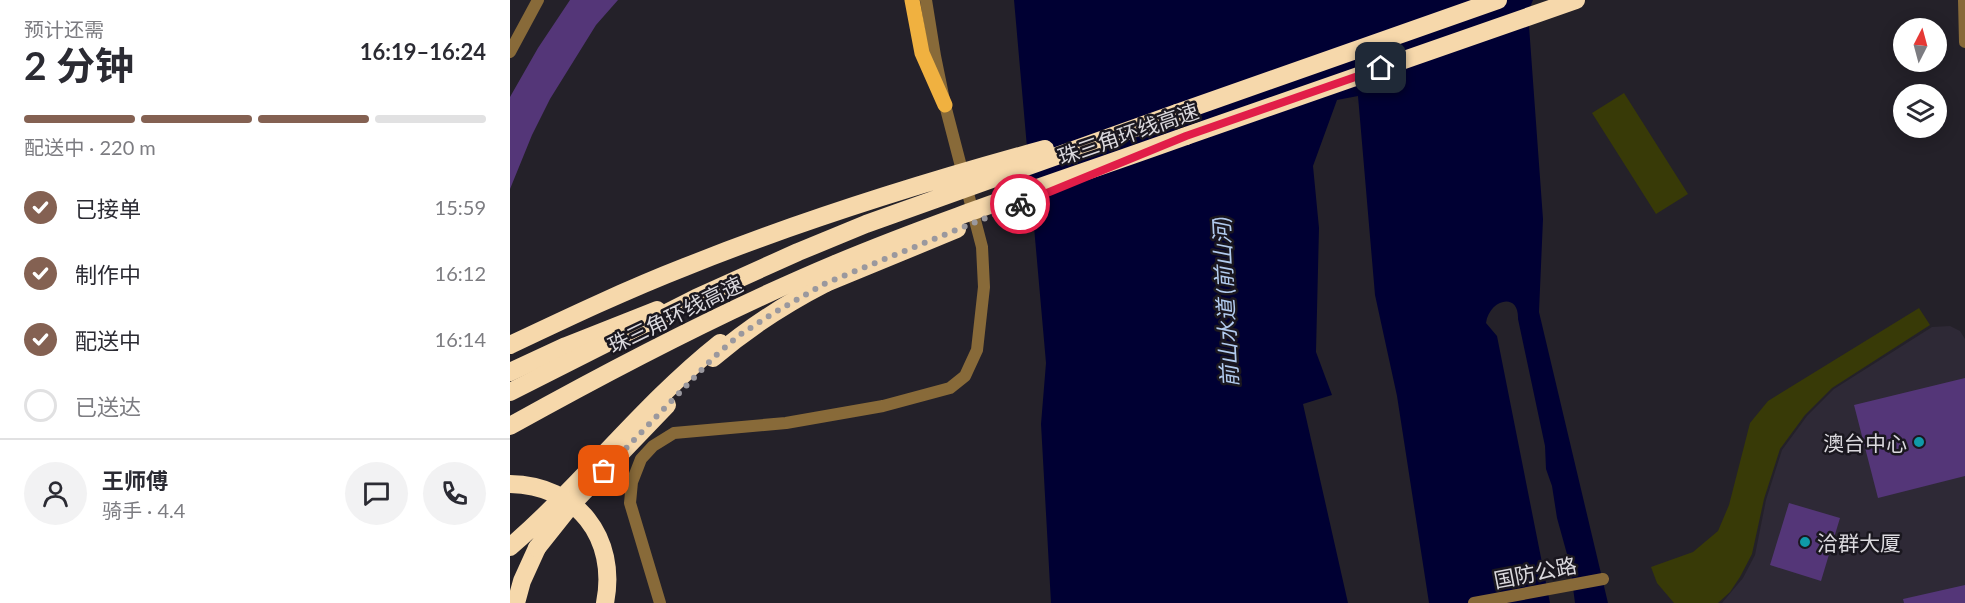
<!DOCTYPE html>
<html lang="zh">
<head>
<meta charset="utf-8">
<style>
	:root { --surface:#fff; --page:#f2f2f3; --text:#2b2b33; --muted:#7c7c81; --line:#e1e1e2; --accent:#846152 }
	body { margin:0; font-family:Lato,"Noto Sans SC",sans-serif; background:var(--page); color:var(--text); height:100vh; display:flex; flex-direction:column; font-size:22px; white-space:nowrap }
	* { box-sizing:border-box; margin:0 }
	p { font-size:20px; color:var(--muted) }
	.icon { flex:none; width:33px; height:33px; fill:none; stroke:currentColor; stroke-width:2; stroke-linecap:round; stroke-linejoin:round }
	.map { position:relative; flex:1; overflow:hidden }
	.sheet { display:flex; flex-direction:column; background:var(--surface); width:510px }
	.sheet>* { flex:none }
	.needle { width:39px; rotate:6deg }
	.fabs { position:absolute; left:1383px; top:18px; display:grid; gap:12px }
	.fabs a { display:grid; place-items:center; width:54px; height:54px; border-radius:50%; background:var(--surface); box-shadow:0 3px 15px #0003; font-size:30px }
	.pin { position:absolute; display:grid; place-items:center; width:51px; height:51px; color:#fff; margin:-26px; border-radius:12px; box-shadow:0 3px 9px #0006 }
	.courier { position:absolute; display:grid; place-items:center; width:60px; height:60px; margin:-30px; border:4px solid #e11d48; border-radius:50%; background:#fff; color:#222; box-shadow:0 2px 8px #0007 }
	.headline em { font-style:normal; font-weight:700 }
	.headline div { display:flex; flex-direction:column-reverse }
	.headline { display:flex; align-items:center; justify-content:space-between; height:102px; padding:0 24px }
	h1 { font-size:39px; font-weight:700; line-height:45px }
	.bar { display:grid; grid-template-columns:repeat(4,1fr); gap:9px 6px; align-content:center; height:72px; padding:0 24px }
	.bar i { height:8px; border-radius:4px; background:var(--line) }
	.bar .current { background:var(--accent) }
	.bar p { grid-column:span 4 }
	.line { display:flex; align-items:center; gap:15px; padding:0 24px; border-top:2px solid var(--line) }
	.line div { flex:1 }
	.round { display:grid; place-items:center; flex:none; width:63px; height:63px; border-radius:32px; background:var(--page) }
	ol { padding:0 24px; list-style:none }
	li { display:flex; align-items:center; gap:18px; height:66px }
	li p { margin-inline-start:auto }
	li .icon { padding:6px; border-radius:50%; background:var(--accent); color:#fff; stroke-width:4 }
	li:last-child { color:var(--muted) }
	li i { width:33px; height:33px; border:3px solid var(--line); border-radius:50% }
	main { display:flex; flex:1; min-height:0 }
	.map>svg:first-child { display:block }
	.built { fill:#2e2936 }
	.green { fill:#383a07 }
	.water { fill:#003 }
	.building { fill:#543678 }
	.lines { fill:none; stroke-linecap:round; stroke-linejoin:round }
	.minor { stroke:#886a39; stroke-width:12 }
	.tertiary { stroke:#886a39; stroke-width:12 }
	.primary { stroke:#f0b140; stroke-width:15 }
	.motorway { stroke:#f6d8ab; stroke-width:18 }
	.motorway-bridge { stroke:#f6d8ab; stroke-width:18 }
	.done { stroke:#9a989e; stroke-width:6; stroke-dasharray:0 10.8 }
	.route { stroke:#e11d48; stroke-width:8 }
	.culture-dot { fill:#0f9aa8; stroke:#1a171f; stroke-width:2 }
	.labels { text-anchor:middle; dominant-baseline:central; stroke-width:5; stroke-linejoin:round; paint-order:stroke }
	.street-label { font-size:21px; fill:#dad8dd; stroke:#1a171f }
	.poi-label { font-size:21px; fill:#dad8dd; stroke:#1a171f; text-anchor:end }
	.water-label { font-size:22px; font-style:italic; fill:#b2cbee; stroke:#1a171f }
</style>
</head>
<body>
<main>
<section class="sheet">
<div class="headline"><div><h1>2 分钟</h1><p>预计还需</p></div><em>16:19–16:24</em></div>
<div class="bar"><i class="current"></i><i class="current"></i><i class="current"></i><i></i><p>配送中 · 220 m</p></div>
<ol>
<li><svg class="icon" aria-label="check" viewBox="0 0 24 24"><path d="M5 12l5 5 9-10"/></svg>已接单<p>15:59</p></li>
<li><svg class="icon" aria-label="check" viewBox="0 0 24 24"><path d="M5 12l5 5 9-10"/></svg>制作中<p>16:12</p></li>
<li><svg class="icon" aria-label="check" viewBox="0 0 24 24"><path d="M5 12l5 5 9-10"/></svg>配送中<p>16:14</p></li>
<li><i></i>已送达</li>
</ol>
<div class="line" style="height:108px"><a class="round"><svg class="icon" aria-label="person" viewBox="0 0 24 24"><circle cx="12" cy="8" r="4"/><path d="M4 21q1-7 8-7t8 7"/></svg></a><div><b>王师傅</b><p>骑手 · 4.4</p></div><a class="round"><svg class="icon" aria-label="chat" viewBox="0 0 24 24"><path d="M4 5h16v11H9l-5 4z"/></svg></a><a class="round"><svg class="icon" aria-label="phone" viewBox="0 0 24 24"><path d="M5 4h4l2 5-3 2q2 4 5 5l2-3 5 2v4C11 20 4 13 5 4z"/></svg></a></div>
</section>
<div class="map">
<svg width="1455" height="603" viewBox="0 0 1455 603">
	<rect width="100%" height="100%" fill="#242129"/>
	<!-- built -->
	<path class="built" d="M 1440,326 L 1450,331 L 1455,339 L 1455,603 L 1212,603 L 1233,578 L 1245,555 L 1256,500 L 1272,450 L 1297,416 L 1324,389 L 1422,327 Z"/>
	<!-- green -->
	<path class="green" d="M 1114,93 L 1178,194 L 1146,214 L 1082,113 Z
		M 1409,308 L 1420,325 L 1322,388 L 1295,415 L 1270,449 L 1254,499 L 1242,554 L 1230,577 L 1220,592 L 1208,603 L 1164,603 L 1147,583 L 1141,567 L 1183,552 L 1208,531 L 1219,505 L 1240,423 L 1258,401 Z"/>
	<!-- water -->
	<path class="water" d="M 504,0 L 1023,0 L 1018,12 L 1033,219 L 1029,312 L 1098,603 L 1065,603 L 1060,565 L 1047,518 L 1042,486 L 1036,469 L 1035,446 L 1008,319 C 1009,291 979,300 976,323 L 987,336 L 1040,603 L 919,603 L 887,396 L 865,295 L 848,96 L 827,100 L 803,166 L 809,228 L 806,352 L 822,395 L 793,404 L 838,603 L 541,603 L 531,424 L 536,363 Z"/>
	<!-- building -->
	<path class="building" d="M 60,0 L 108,0 L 86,25 L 40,99 L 22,135 L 0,189 L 0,97 L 28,48 Z
		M 1455,378 L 1455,476 L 1368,498 L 1344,405 Z
		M 1279,503 L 1330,518 L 1311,581 L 1260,565 Z
		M 1455,585 L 1455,603 L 1394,603 L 1393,599 Z"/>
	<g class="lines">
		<!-- minor -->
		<path class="minor" d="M 0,52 L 28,0
			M 150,603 L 120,503 L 122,482 L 131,459 L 143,446 L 164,433 L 276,423 L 373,406 L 440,388 L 455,376 L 467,350 L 474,287 L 472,247 L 435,105 L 425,56 L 416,0
			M 964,603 L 1093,579"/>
		<!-- tertiary -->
		<path class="tertiary" d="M 1454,0 L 1455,42"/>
		<!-- primary -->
		<path class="primary" d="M 402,0 L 412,53 L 435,105"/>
		<!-- motorway -->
		<path class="motorway" d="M 667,113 L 988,0
			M 676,136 L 1066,0
			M 203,358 C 238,328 275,304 316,283
			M 0,372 L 56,346 L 147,310
			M 0,484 C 67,485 108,538 95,603
			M 6,603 L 12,581 L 27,548"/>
		<!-- motorway-bridge -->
		<path class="motorway-bridge" d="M 316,283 L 447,229
			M 0,345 C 57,318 116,290 175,267 C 292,220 414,182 535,149
			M 0,392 L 186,298 L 288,252 L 356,224 L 667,113
			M 0,426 C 106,367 213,311 325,264 C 440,216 559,178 676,136
			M 0,547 C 74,483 133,404 210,343
			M 27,548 L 62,504 L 157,405"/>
	</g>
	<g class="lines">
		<!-- done -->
		<path class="done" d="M 94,471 L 203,358 L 228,336 L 262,314 L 316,283 L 510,204"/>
		<!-- route -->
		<path class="route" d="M 510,204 L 676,136 L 871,68"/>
	</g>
	<!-- markers -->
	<g class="culture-dot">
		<circle cx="1409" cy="442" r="6"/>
		<circle cx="1295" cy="542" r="6"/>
	</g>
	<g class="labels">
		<!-- street labels -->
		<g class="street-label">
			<text transform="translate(618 133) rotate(-19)">珠三角环线高速</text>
			<text transform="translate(165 314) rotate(-26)">珠三角环线高速</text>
			<text transform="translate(1025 572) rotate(-11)">国防公路</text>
		</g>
		<!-- poi labels -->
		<g class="poi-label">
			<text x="1397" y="442">澳台中心</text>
			<text x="1307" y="542" text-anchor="start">洽群大厦</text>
		</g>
		<!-- water labels -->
		<g class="water-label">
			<text transform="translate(715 302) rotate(-93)">前山水道 (前山河)</text>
		</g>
	</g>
</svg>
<div class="fabs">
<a><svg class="needle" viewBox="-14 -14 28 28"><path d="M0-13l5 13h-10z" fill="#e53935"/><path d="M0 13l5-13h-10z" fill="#7c7c81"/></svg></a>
<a><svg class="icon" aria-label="layers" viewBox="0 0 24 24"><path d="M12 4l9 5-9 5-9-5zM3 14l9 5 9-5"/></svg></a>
</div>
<div class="pin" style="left:94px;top:471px;background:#ea580c"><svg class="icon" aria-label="bag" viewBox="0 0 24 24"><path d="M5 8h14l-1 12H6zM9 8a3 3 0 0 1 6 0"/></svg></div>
<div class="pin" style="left:871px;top:68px;background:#1f2937"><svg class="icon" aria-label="home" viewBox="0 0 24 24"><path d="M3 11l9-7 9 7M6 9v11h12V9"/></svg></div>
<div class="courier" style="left:510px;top:204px"><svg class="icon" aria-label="bike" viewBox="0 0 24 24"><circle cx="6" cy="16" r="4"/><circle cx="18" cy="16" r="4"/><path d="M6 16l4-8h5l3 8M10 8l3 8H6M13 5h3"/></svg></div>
</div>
</main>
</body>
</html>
